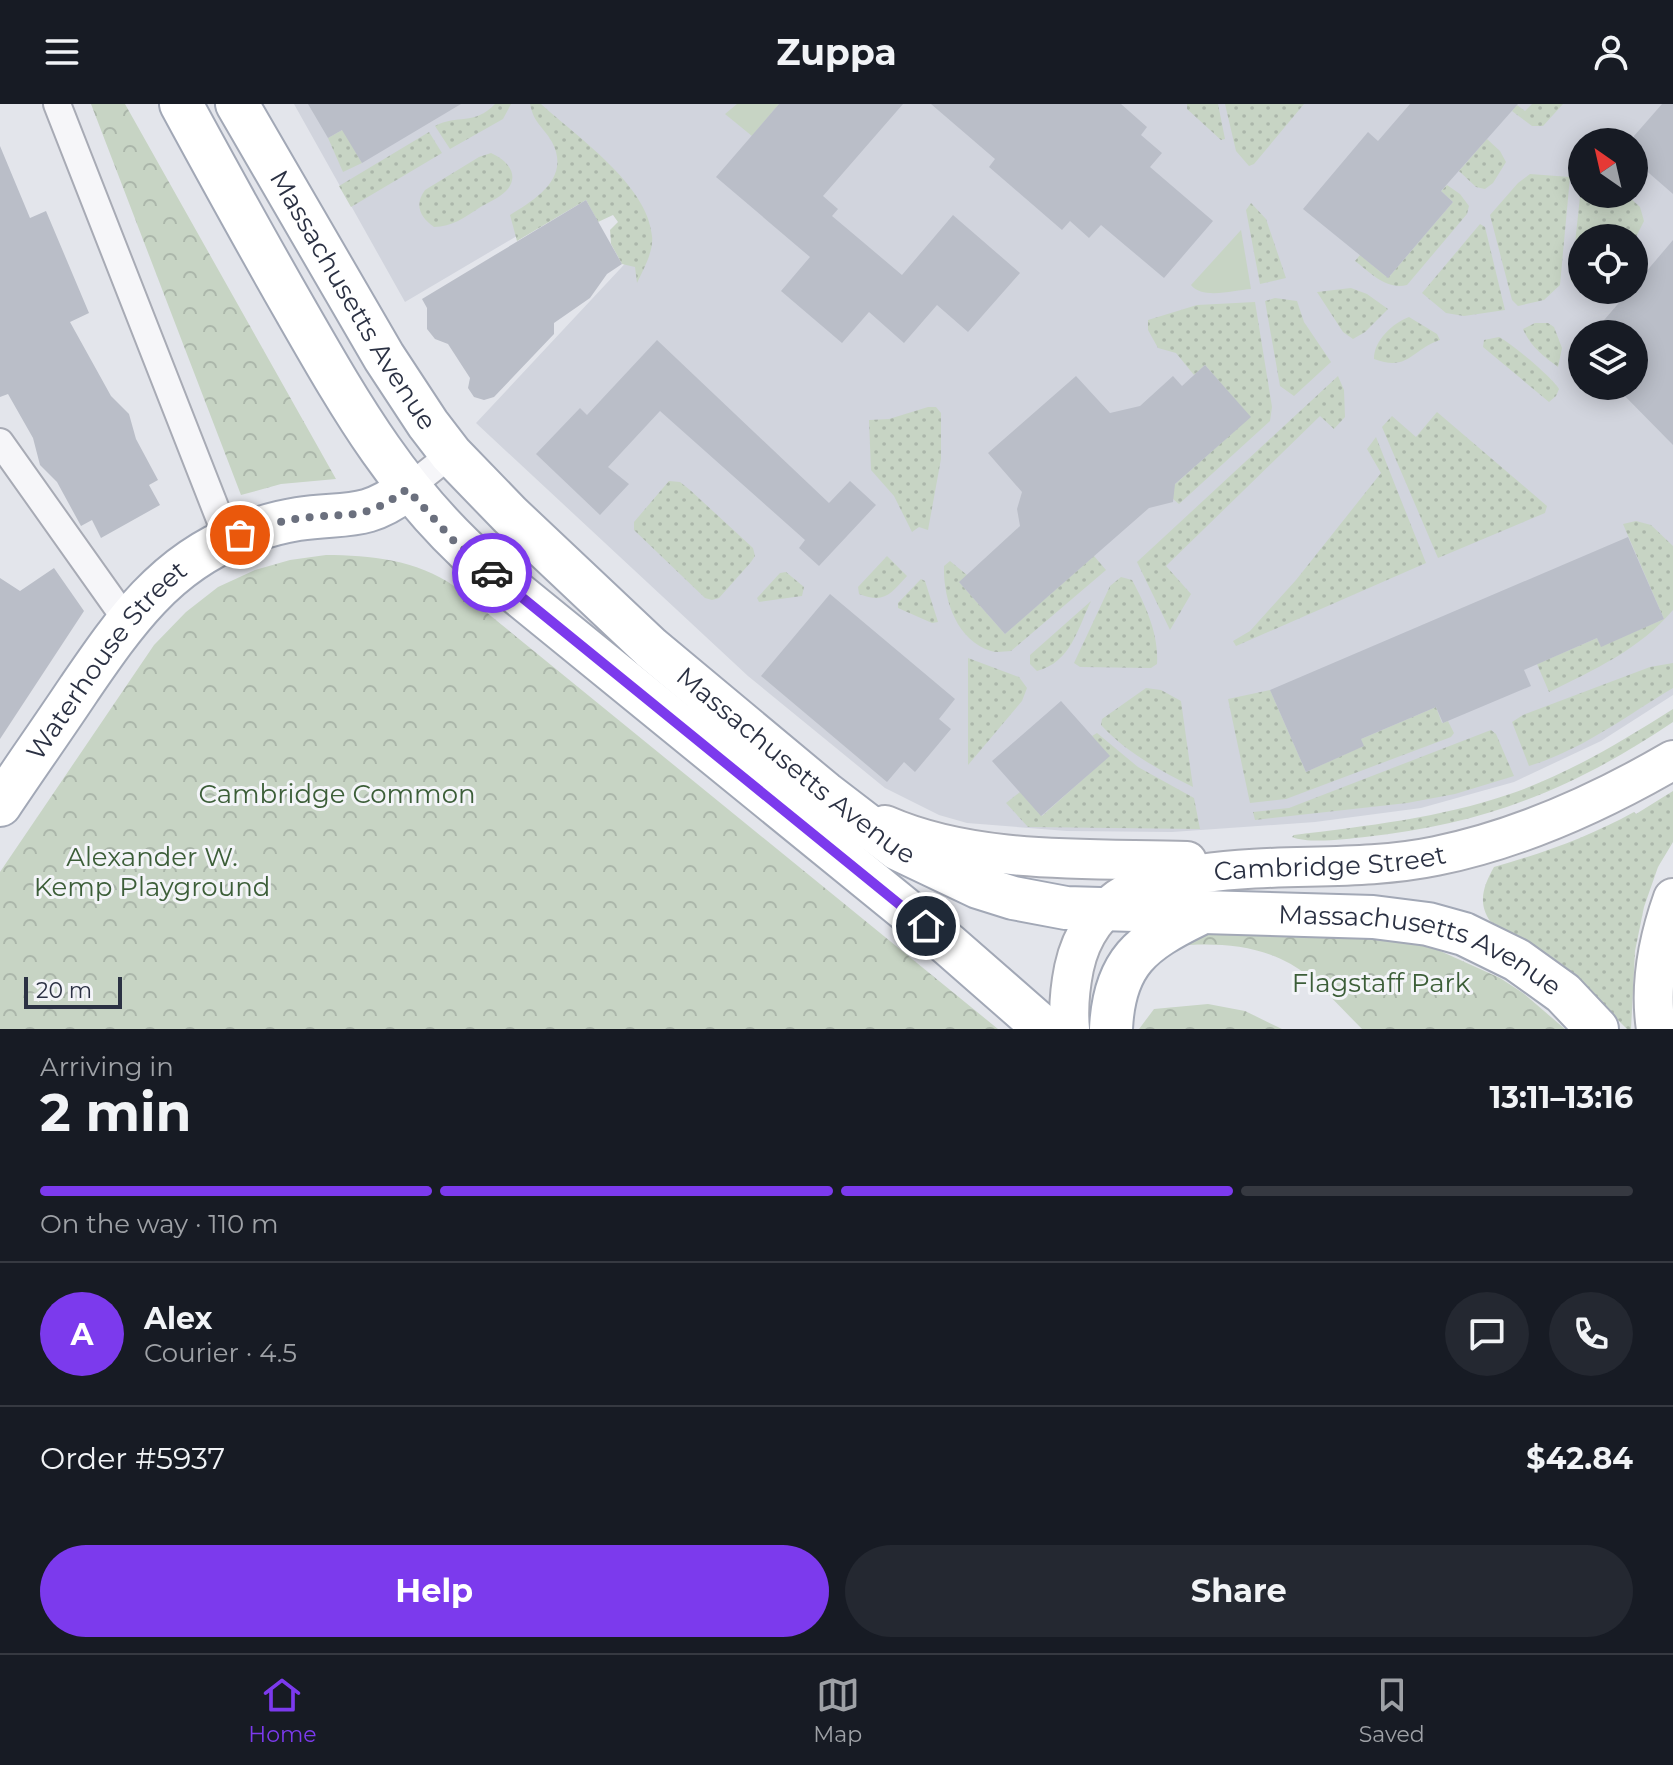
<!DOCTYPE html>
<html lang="en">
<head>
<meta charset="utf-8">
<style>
	:root { --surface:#171b24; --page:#242831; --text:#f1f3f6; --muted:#9ea1a6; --line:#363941; --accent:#7c3aed }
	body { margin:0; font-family:Montserrat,sans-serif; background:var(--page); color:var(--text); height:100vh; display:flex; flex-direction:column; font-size:30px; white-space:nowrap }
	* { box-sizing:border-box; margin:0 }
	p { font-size:26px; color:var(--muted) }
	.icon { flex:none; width:44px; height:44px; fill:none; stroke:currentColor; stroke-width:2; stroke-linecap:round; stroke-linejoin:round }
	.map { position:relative; height:925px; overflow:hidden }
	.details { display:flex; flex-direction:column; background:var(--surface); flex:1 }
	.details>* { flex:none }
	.needle { width:52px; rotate:326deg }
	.controls { position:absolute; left:1568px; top:24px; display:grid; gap:16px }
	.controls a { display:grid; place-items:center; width:80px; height:80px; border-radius:50%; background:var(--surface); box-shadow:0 4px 20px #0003; font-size:40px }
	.scale { position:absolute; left:24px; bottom:20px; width:98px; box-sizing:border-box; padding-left:8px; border:4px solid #2b3143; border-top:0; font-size:22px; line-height:28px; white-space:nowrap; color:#2b3143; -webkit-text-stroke:6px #f3f4f8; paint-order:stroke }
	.pin { position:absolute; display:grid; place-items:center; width:68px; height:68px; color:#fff; margin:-34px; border:4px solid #fff; border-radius:50%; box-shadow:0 2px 8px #0007 }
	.courier { position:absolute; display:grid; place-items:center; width:80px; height:80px; margin:-40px; border:6px solid #7c3aed; border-radius:50%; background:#fff; color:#222; box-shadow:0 2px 10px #0007 }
	.head em { font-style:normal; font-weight:700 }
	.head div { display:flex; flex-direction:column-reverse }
	.head { display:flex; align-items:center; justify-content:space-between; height:136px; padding:0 40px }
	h1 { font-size:52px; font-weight:700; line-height:60px }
	.bar { display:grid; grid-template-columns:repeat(4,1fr); gap:12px 8px; align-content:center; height:96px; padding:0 40px }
	.bar i { height:10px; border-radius:6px; background:var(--line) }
	.bar .active { background:var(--accent) }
	.bar p { grid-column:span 4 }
	.line { display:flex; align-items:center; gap:20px; padding:0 40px; border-top:2px solid var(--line) }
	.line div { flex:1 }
	.round { display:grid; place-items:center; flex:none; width:84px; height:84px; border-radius:42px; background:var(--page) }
	.button { display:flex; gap:16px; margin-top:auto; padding:16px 40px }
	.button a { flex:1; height:92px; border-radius:48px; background:var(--accent); color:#fff; font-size:32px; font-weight:700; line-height:92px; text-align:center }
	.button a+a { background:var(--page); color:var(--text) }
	header { display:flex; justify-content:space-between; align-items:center; height:104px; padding:0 40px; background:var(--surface); font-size:36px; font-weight:700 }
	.tab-bar { display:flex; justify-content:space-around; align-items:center; height:112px; border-top:2px solid var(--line); background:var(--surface); font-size:22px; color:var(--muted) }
	.tab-bar a { display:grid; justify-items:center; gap:4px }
	.tab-bar .active { color:var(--accent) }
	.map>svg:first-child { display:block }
	.built { fill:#d1d4dd; fill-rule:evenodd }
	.grass { fill:url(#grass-dots) }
	.forest { fill:url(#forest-crowns) }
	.garden { fill:#c7d4c4 }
	.building { fill:#babec8 }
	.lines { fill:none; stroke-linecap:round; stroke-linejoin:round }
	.street-casing { stroke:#a8abb5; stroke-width:30 }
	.secondary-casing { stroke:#a8abb5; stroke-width:42 }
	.primary-casing { stroke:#a2a8b6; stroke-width:46 }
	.street { stroke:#f6f6f9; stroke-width:26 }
	.secondary { stroke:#fff; stroke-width:38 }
	.primary { stroke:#fff; stroke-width:42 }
	.done { stroke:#6b707e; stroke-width:8; stroke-dasharray:0 14.4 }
	.route { stroke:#7c3aed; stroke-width:10 }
	.labels { text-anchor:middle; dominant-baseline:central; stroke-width:6; stroke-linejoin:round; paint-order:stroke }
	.street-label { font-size:26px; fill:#2b3143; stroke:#f3f4f8 }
	.park-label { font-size:26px; fill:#3c5e38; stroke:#f3f4f8 }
</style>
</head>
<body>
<header><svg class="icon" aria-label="menu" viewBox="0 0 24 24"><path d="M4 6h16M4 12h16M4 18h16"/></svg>Zuppa<svg class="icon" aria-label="person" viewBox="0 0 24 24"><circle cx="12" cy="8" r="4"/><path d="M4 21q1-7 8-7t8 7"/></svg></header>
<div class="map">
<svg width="1673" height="925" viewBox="0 0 1673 925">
	<defs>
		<pattern id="grass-dots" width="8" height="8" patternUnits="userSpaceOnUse" patternTransform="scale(2)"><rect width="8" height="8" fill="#c7d4c4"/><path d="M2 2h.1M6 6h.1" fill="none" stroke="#abb6aa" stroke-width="1.8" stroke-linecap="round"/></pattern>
		<pattern id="forest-crowns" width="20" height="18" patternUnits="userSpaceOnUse" patternTransform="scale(2)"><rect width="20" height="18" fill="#c7d4c4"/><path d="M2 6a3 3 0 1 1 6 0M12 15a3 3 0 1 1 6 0" fill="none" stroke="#abb6aa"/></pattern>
	</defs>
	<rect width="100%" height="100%" fill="#e3e5eb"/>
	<!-- built -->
	<path class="built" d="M 294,0 L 1673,0 L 1673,591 L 1601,637 L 1514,678 L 1421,704 L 1315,718 L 1172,728 L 1067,727 L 967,719 L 939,711 L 885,684 L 748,572 L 476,319 L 634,150 L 610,77 L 405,198 ZM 1582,38 L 1634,38 L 1634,90 L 1582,90 ZM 1582,134 L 1634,134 L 1634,186 L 1582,186 ZM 1582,230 L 1634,230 L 1634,282 L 1582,282 Z"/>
	<!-- grass -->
	<path class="grass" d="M 388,0 L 354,45 L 362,59 L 343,68 L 328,34 Z
		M 495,0 L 511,0 L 503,15 L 450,45 L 435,22 C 457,10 474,22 495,0 Z
		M 530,0 L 541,0 C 576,32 648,81 652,132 C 654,147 643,166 637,179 L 635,163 L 622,160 L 611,140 L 610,126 L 618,118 L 613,111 L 598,118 L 586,96 L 517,137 L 510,111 C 536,95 571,74 552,38 C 543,22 534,20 530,0 Z
		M 1187,0 L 1218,0 L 1225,35 L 1221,36 L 1187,5 Z
		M 1225,0 L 1304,0 L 1254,60 L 1249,62 L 1236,47 Z
		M 1532,0 L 1563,0 L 1543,22 L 1532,22 L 1512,7 L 1517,1 L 1525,7 Z
		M 429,28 L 442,49 L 351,103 L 339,82 Z
		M 1487,35 L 1500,47 L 1506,58 L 1493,79 L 1485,85 L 1476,83 L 1459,67 Z
		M 491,49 C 507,56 521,71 506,87 C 499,94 487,99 479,104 C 465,113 452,123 434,123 C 420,113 414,101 425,86 L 479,53 Z
		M 1530,70 L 1570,73 L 1560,181 L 1544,196 L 1518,202 L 1512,196 L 1490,111 L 1518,79 Z
		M 1582,74 L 1582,90 L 1626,90 L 1640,103 L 1644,117 L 1634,137 L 1634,134 L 1582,134 L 1582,184 L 1571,177 Z
		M 1447,81 L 1460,90 L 1469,102 L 1467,110 L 1407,181 C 1386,186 1371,169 1355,157 L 1360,151 L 1388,174 L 1453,98 L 1441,87 Z
		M 1251,99 L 1266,115 L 1286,174 L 1260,180 L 1246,106 Z
		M 1480,120 L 1485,123 L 1505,206 L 1464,212 L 1446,209 L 1422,189 Z
		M 1351,184 L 1367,190 L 1388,205 L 1365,228 L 1353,235 L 1343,228 L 1317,188 Z
		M 1275,194 L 1297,197 L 1304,218 L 1331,258 L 1294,292 L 1280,282 L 1265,197 Z
		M 1255,198 L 1272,303 L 1270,317 L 1179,400 L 1173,395 L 1172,383 L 1250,313 L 1205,261 L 1194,271 L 1176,249 L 1158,244 L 1148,226 L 1148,216 L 1197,201 Z
		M 1409,213 L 1437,230 L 1440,236 C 1412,245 1409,268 1374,255 C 1374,236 1393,219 1409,213 Z
		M 1535,219 L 1548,219 L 1554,223 L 1562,244 L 1558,263 C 1543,252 1530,242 1523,225 Z
		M 1499,233 C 1510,238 1554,275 1559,285 L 1556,292 L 1549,298 L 1483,243 L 1484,236 Z
		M 1338,272 L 1344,286 L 1345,313 L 1334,325 L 1320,312 L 1166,462 L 1191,490 L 1170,526 L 1137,458 Z
		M 928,303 L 936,303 L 941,309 L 941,355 L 928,426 L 919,423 L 912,428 L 894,392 L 871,366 L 869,316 L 889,315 Z
		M 1437,308 L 1547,402 L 1545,409 L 1438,454 L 1382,323 L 1392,312 L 1416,333 Z
		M 1376,333 L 1426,459 L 1236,542 L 1233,537 L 1250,527 L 1296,476 L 1381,369 L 1367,345 Z
		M 669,377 L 680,378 L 690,386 L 753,444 L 755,452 L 751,458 L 719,494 L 712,496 L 705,494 L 634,426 L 634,418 Z
		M 1636,417 L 1651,421 L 1673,442 L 1673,506 C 1640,545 1594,566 1549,588 L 1537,560 L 1597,534 L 1601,542 L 1664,515 L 1623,420 Z
		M 887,452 L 907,472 C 890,490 885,500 859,490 L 858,483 Z
		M 1094,452 L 1106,466 L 1011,547 C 1005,547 997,549 991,547 C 956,536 943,494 944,462 L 950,457 L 967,471 L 960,479 L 1005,530 Z
		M 786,468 L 804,483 L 802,492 L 759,498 L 757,494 L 780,469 Z
		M 1121,473 L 1132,476 C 1146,502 1159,531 1157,560 L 1151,564 L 1080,563 L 1074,559 L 1110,482 Z
		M 921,475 L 925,477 L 938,518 L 932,519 L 898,504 L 898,499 Z
		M 1091,497 C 1077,526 1071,558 1037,567 L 1030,560 L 1030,551 Z
		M 968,554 L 1019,573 L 1027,584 L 1022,597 L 968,661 Z
		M 1673,559 L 1673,584 C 1626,612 1582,646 1529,662 L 1512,618 L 1523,611 L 1650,563 Z
		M 1146,584 L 1161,586 L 1181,597 L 1193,683 C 1159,666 1127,649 1101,621 L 1102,615 Z
		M 1270,586 L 1306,668 L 1363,642 L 1361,635 L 1436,603 L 1442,619 L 1448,617 L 1454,629 L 1451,633 L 1286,695 L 1250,699 L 1228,595 Z
		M 1673,605 L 1673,618 C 1573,685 1486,720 1365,733 C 1346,735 1309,740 1292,733 L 1294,731 C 1366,722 1440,714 1510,690 C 1568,670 1621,638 1673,605 Z
		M 1491,626 L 1496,630 L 1514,672 L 1455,690 L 1407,699 L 1255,716 L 1253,708 L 1289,704 Z
		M 1097,629 L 1138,663 L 1194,694 L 1200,725 L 1028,723 L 1006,699 L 1020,688 L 1042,712 L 1109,652 L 1092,632 Z
		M 1673,687 L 1673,738 L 1658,763 L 1644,803 L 1635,847 L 1631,925 L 1627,925 L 1562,860 L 1490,817 C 1477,798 1484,781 1494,763 C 1543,749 1589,733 1634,708 L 1636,710 Z"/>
	<!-- forest -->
	<path class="forest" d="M 91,0 L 125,0 L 336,375 L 281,380 L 241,391 Z
		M 326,451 C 370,451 417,456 454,482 L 998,925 L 0,925 L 0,768 L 154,541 L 186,508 L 218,483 L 255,466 L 290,456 Z
		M 1221,829 L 1392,834 L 1438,846 L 1500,874 L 1523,889 L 1565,925 L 1362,925 C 1345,908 1328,889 1309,873 C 1272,841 1221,838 1175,842 L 1178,834 Z
		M 1208,900 L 1245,907 L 1282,925 L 1139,925 L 1154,905 Z"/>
	<!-- garden -->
	<path class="garden" d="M 737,0 L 779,0 L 752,32 L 725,10 Z
		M 1241,126 L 1251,185 C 1234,186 1203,196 1191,181 Z"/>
	<!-- building -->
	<path class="building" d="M 308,0 L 461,0 L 362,59 L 342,26 L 328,34 Z
		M 779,0 L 903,0 L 823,92 L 838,105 L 832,112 L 902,171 L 953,111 L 1020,169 L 968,228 L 937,201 L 904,239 L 869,208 L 842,239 L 781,187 L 810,153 L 716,73 Z
		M 931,0 L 1121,0 L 1147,23 L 1141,31 L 1162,49 L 1150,63 L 1213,117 L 1164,174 L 1101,121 L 1089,134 L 1070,117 L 1062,126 L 989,63 L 995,55 Z
		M 1410,0 L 1518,0 L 1441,87 L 1453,98 L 1388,174 L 1303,105 L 1368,28 L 1378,37 Z
		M 1662,0 L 1673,0 L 1673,90 L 1634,56 L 1634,32 Z
		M 0,42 L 30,114 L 46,107 L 89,209 L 70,218 L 111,292 L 129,310 L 136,335 L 158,376 L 149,381 L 160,401 L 101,434 L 92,416 L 81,422 L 57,378 L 40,361 L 33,334 L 8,290 L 0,293 Z
		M 586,96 L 622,160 L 607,170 L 590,194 L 554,219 L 554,230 L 494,293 L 484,296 L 474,293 L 468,284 L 470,274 L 448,240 L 435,235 L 427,225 L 427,204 L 422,195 Z
		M 1673,136 L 1673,341 L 1615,282 L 1634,282 L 1634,230 L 1592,230 L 1630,186 L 1634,186 L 1634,182 Z
		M 657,236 L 829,399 L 850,377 L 876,401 L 819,462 L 799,444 L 805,436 L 660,307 L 608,363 L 629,380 L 600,411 L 536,350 L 580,304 L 587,311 Z
		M 1205,261 L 1251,313 L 1175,380 L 1173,398 L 1149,404 L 1005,530 L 959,478 L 1020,422 L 1017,405 L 1022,388 L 988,349 L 1076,272 L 1110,309 L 1140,302 L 1173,272 L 1182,282 Z
		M 1628,433 L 1664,515 L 1601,543 L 1597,534 L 1524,566 L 1531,582 L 1443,619 L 1436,603 L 1361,635 L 1364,642 L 1306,668 L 1270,586 Z
		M 54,464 L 84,507 L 0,635 L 0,474 L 20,487 Z
		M 830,490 L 955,595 L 939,615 L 951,625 L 915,668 L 904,658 L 887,678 L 761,572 Z
		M 1061,597 L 1110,652 L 1041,712 L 992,657 Z"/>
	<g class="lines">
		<!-- street casing -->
		<g class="street-casing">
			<path id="street" d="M 57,0 L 228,436
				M 0,338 L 127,517
				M 407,385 L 451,350"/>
		</g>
		<!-- secondary casing -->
		<g class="secondary-casing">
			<g id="secondary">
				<path d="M 885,721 C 976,761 1090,754 1187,757"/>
				<path id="s1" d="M 1070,925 C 1068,905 1070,884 1074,864 C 1081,831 1099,805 1129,788 C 1151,777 1176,773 1200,770 C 1278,758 1359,768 1436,752 C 1520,735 1599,699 1673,656"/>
				<path d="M 1656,925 C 1649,880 1658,836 1673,794"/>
			</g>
		</g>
		<!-- primary casing -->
		<g class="primary-casing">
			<g id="primary">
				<path d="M 181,0 C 219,70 257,139 296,207 C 351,303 401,391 486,464 L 949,841 L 1045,925"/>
				<path id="s2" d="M 237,0 L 384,253 L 428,320 L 451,350 L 510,411 L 651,544 L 825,689 L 898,745 L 978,783 L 1013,794 L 1066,804 L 1373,813 L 1428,820 L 1464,830 L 1517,856 L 1563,889 L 1597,925"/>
				<path id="s3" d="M 0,701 C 26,662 53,624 79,585 C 123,521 164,460 240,431 C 259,424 278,418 298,415 C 346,408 366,417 407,385"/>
				<path d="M 1111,925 C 1114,858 1142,838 1197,811"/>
			</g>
		</g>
		<!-- street -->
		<use href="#street" class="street"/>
		<!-- secondary -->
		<use href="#secondary" class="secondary"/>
		<!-- primary -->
		<use href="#primary" class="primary"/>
	</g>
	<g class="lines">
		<!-- done -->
		<path class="done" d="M 240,431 C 258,425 276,418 295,415 C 346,407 361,420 407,385 L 454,437 L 492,469"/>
		<!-- route -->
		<path class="route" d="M 492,469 L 926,822"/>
	</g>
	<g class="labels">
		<!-- street labels -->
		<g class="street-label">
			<text stroke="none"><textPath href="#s2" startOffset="228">Massachusetts Avenue</textPath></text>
			<text stroke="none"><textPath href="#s3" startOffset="180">Waterhouse Street</textPath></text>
			<text stroke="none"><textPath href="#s2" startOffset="876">Massachusetts Avenue</textPath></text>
			<text stroke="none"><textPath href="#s1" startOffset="362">Cambridge Street</textPath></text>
			<text stroke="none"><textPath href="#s2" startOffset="1548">Massachusetts Avenue</textPath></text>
		</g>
		<!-- park labels -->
		<g class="park-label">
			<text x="337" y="690">Cambridge Common</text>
			<text x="152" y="753">Alexander W.<tspan x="152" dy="30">Kemp Playground</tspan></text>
			<text x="1381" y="879">Flagstaff Park</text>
		</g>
	</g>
</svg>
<div class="controls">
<a><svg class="needle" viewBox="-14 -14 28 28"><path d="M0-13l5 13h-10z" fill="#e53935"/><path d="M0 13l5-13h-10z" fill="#9ea1a6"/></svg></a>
<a><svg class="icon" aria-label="locate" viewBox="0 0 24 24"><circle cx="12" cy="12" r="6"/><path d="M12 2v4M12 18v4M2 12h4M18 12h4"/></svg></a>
<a><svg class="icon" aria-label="layers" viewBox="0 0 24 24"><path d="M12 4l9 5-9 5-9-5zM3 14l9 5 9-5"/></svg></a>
</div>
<div class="scale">20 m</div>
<div class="pin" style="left:240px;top:431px;background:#ea580c"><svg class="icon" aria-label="bag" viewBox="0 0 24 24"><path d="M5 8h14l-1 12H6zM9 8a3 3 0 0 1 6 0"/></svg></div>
<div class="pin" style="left:926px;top:822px;background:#1f2937"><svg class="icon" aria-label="home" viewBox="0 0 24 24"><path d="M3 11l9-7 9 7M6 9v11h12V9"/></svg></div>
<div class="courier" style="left:492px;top:469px"><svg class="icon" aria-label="car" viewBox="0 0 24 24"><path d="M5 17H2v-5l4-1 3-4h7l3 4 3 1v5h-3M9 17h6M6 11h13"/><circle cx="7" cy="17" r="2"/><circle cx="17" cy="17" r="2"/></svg></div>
</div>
<section class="details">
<div class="head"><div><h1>2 min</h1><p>Arriving in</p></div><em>13:11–13:16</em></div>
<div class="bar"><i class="active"></i><i class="active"></i><i class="active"></i><i></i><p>On the way · 110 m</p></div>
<div class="line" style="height:144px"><b class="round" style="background:var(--accent);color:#fff">A</b><div><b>Alex</b><p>Courier · 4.5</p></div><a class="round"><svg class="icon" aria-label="chat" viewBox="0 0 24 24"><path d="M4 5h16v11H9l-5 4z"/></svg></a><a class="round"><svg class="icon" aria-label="phone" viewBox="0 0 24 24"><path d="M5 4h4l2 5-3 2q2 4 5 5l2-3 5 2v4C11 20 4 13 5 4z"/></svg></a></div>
<div class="line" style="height:104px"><div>Order #5937</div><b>$42.84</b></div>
<div class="button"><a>Help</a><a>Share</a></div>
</section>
<nav class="tab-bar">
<a class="active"><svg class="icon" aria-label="home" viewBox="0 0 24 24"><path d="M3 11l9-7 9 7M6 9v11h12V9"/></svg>Home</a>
<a><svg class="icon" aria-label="map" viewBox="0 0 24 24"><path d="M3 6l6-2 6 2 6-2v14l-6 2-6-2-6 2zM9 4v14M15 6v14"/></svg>Map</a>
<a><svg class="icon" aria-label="saved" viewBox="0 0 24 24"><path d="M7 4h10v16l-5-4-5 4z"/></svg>Saved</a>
</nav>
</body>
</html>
